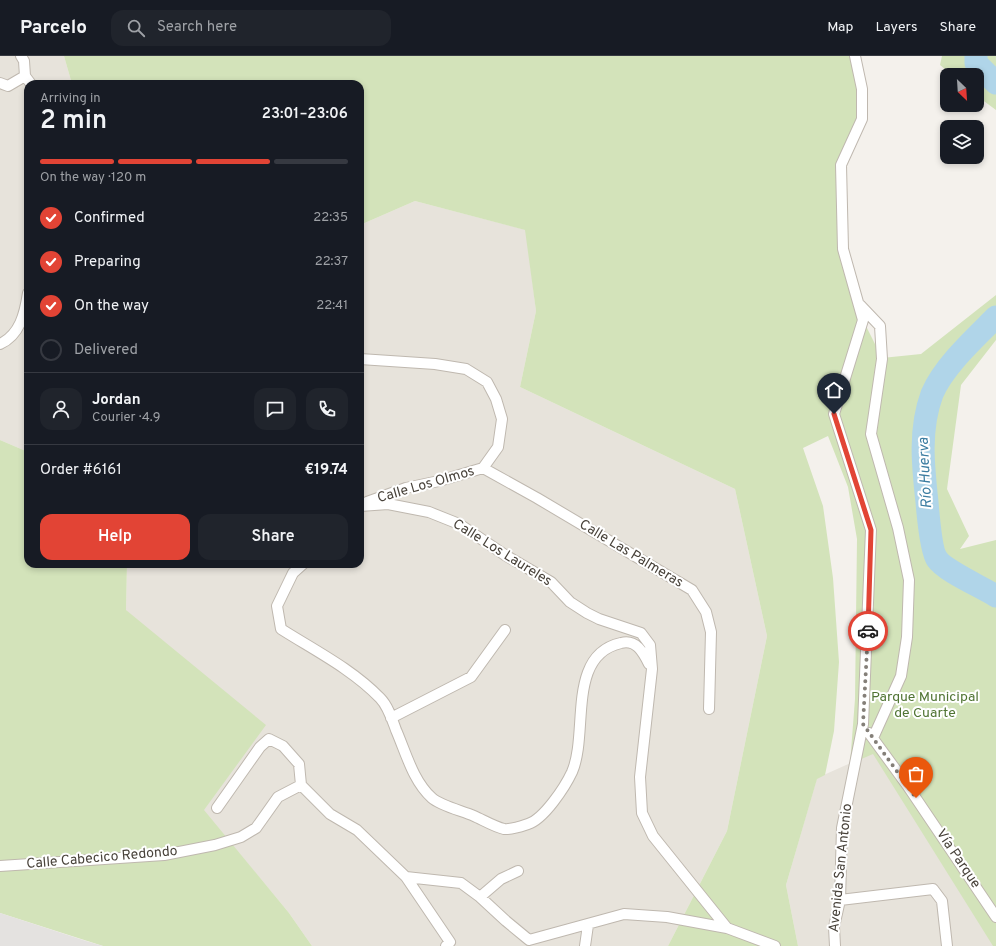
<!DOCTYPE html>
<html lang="en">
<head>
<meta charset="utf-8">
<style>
	:root { --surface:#171b24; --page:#20242c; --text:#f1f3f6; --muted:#9ea1a6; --line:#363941; --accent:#e24435 }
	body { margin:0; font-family:Overpass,sans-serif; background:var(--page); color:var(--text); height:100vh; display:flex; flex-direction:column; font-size:15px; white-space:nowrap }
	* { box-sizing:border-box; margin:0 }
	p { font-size:13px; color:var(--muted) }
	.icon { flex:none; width:22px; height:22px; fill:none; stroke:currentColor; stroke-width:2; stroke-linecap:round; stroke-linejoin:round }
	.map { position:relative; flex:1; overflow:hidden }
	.sheet { position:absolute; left:24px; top:24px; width:340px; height:488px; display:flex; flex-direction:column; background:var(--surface); border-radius:12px; box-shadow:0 2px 6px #0003 }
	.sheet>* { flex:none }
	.needle { width:26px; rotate:155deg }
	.tools { position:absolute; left:940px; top:12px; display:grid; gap:8px }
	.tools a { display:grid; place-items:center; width:44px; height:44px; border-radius:8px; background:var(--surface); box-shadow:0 2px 6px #0003; font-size:20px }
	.pin { position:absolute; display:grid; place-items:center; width:34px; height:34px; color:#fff; margin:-41px -17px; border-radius:50% 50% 50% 0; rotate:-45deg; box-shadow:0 0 4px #0007 }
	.pin .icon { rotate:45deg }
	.courier { position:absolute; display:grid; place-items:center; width:40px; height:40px; margin:-20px; border:3px solid #e24435; border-radius:50%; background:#fff; color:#222; box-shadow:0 1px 5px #0007 }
	.overview em { font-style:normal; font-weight:600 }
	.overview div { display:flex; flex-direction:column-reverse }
	.overview { display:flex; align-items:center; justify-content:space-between; height:68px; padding:0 16px }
	h1 { font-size:26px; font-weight:600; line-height:30px }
	.bar { display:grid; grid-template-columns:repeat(4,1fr); gap:6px 4px; align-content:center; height:48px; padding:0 16px }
	.bar i { height:5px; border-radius:3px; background:var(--line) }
	.bar .on { background:var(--accent) }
	.bar p { grid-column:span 4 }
	.line { display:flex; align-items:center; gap:10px; padding:0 16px; border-top:1px solid var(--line) }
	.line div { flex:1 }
	.round { display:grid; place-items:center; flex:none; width:42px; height:42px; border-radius:12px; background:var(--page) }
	ol { padding:0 16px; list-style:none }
	li { display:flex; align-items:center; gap:12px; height:44px }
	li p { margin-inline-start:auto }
	li .icon { padding:4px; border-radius:50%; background:var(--accent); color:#fff; stroke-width:4 }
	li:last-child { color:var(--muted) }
	li i { width:22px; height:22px; border:2px solid var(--line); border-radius:50% }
	.cta { display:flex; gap:8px; margin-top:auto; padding:8px 16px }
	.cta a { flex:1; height:46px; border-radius:12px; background:var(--accent); color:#fff; font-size:16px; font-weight:600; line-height:46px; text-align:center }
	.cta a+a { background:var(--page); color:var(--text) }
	header { display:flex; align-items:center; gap:24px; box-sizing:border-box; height:56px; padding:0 20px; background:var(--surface); border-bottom:1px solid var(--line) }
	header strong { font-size:19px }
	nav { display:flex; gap:22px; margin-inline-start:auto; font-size:14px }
	.search { width:280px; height:36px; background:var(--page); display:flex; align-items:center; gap:10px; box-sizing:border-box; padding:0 14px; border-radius:12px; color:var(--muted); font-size:15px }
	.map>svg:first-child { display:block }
	.residential { fill:#e7e3db }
	.green { fill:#d3e3ba }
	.parking { fill:#e4e2e0 }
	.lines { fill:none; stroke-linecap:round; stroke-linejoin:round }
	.river { stroke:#b0d5e9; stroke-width:23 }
	.minor-casing { stroke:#bfb8af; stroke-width:12 }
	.minor { stroke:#fff; stroke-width:10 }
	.done { stroke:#847f78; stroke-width:4; stroke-dasharray:0 7.2 }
	.route { stroke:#e24435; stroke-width:5 }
	.labels { text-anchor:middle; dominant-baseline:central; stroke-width:4; stroke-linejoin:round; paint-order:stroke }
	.street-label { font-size:14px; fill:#48423a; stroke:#fff }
	.park-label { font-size:14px; fill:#507433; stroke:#fff }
	.water-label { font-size:15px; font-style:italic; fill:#3c7da1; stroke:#fff }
</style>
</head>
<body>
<header>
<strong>Parcelo</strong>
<div class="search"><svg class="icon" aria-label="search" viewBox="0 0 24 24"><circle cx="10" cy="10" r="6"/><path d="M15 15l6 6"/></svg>Search here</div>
<nav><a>Map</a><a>Layers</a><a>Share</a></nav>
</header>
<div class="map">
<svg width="996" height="890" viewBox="0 0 996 890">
	<rect width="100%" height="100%" fill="#f4f1ec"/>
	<!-- residential -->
	<path class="residential" d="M 0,0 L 64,0 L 72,28 L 28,28 L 28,396 L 0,384 Z
		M 415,145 L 526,174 L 536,255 L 520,331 L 735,433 L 767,580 L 727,775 L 668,890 L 312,890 L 289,857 L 203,754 L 126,554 L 127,508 L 360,508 L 360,169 Z
		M 873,697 L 996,890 L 798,890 L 786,829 L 817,722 Z"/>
	<!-- green -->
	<path class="green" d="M 64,0 L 855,0 L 862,63 L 841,110 L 843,193 L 863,264 L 882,302 L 921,298 L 996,239 L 996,284 L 961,329 L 947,433 L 969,480 L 960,493 L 996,484 L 996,890 L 993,890 L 873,698 L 850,708 L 855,643 L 857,483 L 848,431 L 828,380 L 803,392 L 823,450 L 833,522 L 839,606 L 834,675 L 825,719 L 817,723 L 786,829 L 798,890 L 668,890 L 727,775 L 767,580 L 735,433 L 520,331 L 536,255 L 525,174 L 415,145 L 360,169 L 360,28 L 72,28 Z
		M 942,0 L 996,0 L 996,54 L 977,40 L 977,19 L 952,19 L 940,9 Z
		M 0,384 L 28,396 L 28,508 L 127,508 L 126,554 L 266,669 L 204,754 L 289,857 L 312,890 L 103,890 L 0,857 Z"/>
	<!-- parking -->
	<path class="parking" d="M 0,857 L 86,885 L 103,890 L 0,890 Z"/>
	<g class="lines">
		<!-- river -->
		<path class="river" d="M 976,0 L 976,7 L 996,27
			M 996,261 C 975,282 944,310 932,338 C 919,373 923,410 927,446 C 928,458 931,495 937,503 C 945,515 982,531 996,540"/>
		<!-- minor casing -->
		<g class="minor-casing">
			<path id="minor" d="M 21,0 L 24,5 L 25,20 L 31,28
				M 0,27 L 8,30 L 25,20
				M 860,249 L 880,270 L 882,303 L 871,378 L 898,472 L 909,524 L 907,581 L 901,620 L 873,682
				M 0,288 C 20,279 25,257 28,237
				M 360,303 L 435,308 L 466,313 L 487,326 L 496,343 L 502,363 L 498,391 L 483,412 L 439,425 L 406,432 L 367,446
				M 483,412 L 537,442 L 692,534 L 706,556 L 711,576 L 709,653
				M 360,450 L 388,448 L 429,456 L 459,468 L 505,499 L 551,526 L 570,546 L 587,557 L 599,563 L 641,577 L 650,589 L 652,613 L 640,721 L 642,757 L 653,780 L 727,872 L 775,890
				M 303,508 L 293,517 L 277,550 L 281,573 C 314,594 352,613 380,642 C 388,650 392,663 396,674 C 406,697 413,725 432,742 C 441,750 463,755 474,760 C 483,764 495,771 504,773 C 511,774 522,770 528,768 C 544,763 565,731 572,716 C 589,677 566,599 621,587 C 636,583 643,596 649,608
				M 391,662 L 471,621 L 505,574
				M 869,677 L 907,729 L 996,861
				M 301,729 L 330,758 L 357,774 L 406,821 L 450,886 L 446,890
				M 217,752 L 260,691 L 269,683 L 283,690 L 299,708 L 301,729
				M 0,810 L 164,799 L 215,789 L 241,781 L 256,772 L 278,741 L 301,729
				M 406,821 L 461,827 L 480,841 L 506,865 L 529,884 L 624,858 L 667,861 L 727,872
				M 480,841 L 501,823 L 518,815
				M 840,844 L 933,833 L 942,845 L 947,890
				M 585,890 L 588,869
				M 835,890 L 834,871 L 840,844 L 842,772 L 863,668 L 871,474 L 834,358 L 863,264 L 843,193 L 841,109 L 862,63 L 862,33 L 855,0"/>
		</g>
		<!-- minor -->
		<use href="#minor" class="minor"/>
	</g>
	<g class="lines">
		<!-- done -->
		<path class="done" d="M 868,575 L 863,668 L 916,742"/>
		<!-- route -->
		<path class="route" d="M 834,358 L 871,474 L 868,575"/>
	</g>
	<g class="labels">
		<!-- street labels -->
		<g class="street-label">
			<text transform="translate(426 429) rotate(-16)">Calle Los Olmos</text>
			<text transform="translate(502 497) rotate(32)">Calle Los Laureles</text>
			<text transform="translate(631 498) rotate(31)">Calle Las Palmeras</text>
			<text transform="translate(102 802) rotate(-5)">Calle Cabecico Redondo</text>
			<text transform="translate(958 803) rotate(56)">Vía Parque</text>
			<text transform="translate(841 812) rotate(-84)">Avenida San Antonio</text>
		</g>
		<!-- park labels -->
		<g class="park-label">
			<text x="925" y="641">Parque Municipal<tspan x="925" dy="16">de Cuarte</tspan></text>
		</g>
		<!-- water labels -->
		<g class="water-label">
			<text transform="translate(926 417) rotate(-93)">Río Huerva</text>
		</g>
	</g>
</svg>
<div class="tools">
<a><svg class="needle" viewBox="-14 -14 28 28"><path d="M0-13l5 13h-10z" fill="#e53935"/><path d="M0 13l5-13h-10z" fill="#9ea1a6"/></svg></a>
<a><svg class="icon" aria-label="layers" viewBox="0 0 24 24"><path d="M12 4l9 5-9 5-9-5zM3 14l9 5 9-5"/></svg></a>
</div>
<div class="pin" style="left:916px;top:742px;background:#ea580c"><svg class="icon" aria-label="bag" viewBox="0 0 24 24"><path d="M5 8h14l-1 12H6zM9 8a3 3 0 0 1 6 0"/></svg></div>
<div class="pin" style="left:834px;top:358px;background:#1f2937"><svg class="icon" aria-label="home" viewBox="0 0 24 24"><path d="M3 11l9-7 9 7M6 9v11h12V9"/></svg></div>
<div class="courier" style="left:868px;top:575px"><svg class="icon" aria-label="car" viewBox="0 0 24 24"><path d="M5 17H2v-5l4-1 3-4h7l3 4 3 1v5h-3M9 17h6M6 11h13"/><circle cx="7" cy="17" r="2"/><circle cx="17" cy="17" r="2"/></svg></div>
<section class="sheet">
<div class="overview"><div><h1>2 min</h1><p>Arriving in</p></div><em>23:01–23:06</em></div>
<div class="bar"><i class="on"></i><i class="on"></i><i class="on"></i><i></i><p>On the way · 120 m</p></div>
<ol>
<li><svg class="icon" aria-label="check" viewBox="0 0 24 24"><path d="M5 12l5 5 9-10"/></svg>Confirmed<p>22:35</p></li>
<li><svg class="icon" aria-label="check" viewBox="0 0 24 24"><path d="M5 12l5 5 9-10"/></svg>Preparing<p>22:37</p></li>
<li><svg class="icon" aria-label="check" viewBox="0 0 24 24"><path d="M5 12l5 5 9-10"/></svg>On the way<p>22:41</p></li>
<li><i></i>Delivered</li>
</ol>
<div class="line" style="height:72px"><a class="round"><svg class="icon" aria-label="person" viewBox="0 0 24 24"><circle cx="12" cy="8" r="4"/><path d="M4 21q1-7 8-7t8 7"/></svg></a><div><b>Jordan</b><p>Courier · 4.9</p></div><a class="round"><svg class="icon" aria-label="chat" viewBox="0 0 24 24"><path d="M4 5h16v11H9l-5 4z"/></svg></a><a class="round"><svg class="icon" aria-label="phone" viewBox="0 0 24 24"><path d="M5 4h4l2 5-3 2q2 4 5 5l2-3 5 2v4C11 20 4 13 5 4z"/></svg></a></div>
<div class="line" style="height:52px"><div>Order #6161</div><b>€19.74</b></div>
<div class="cta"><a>Help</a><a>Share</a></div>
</section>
</div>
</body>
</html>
